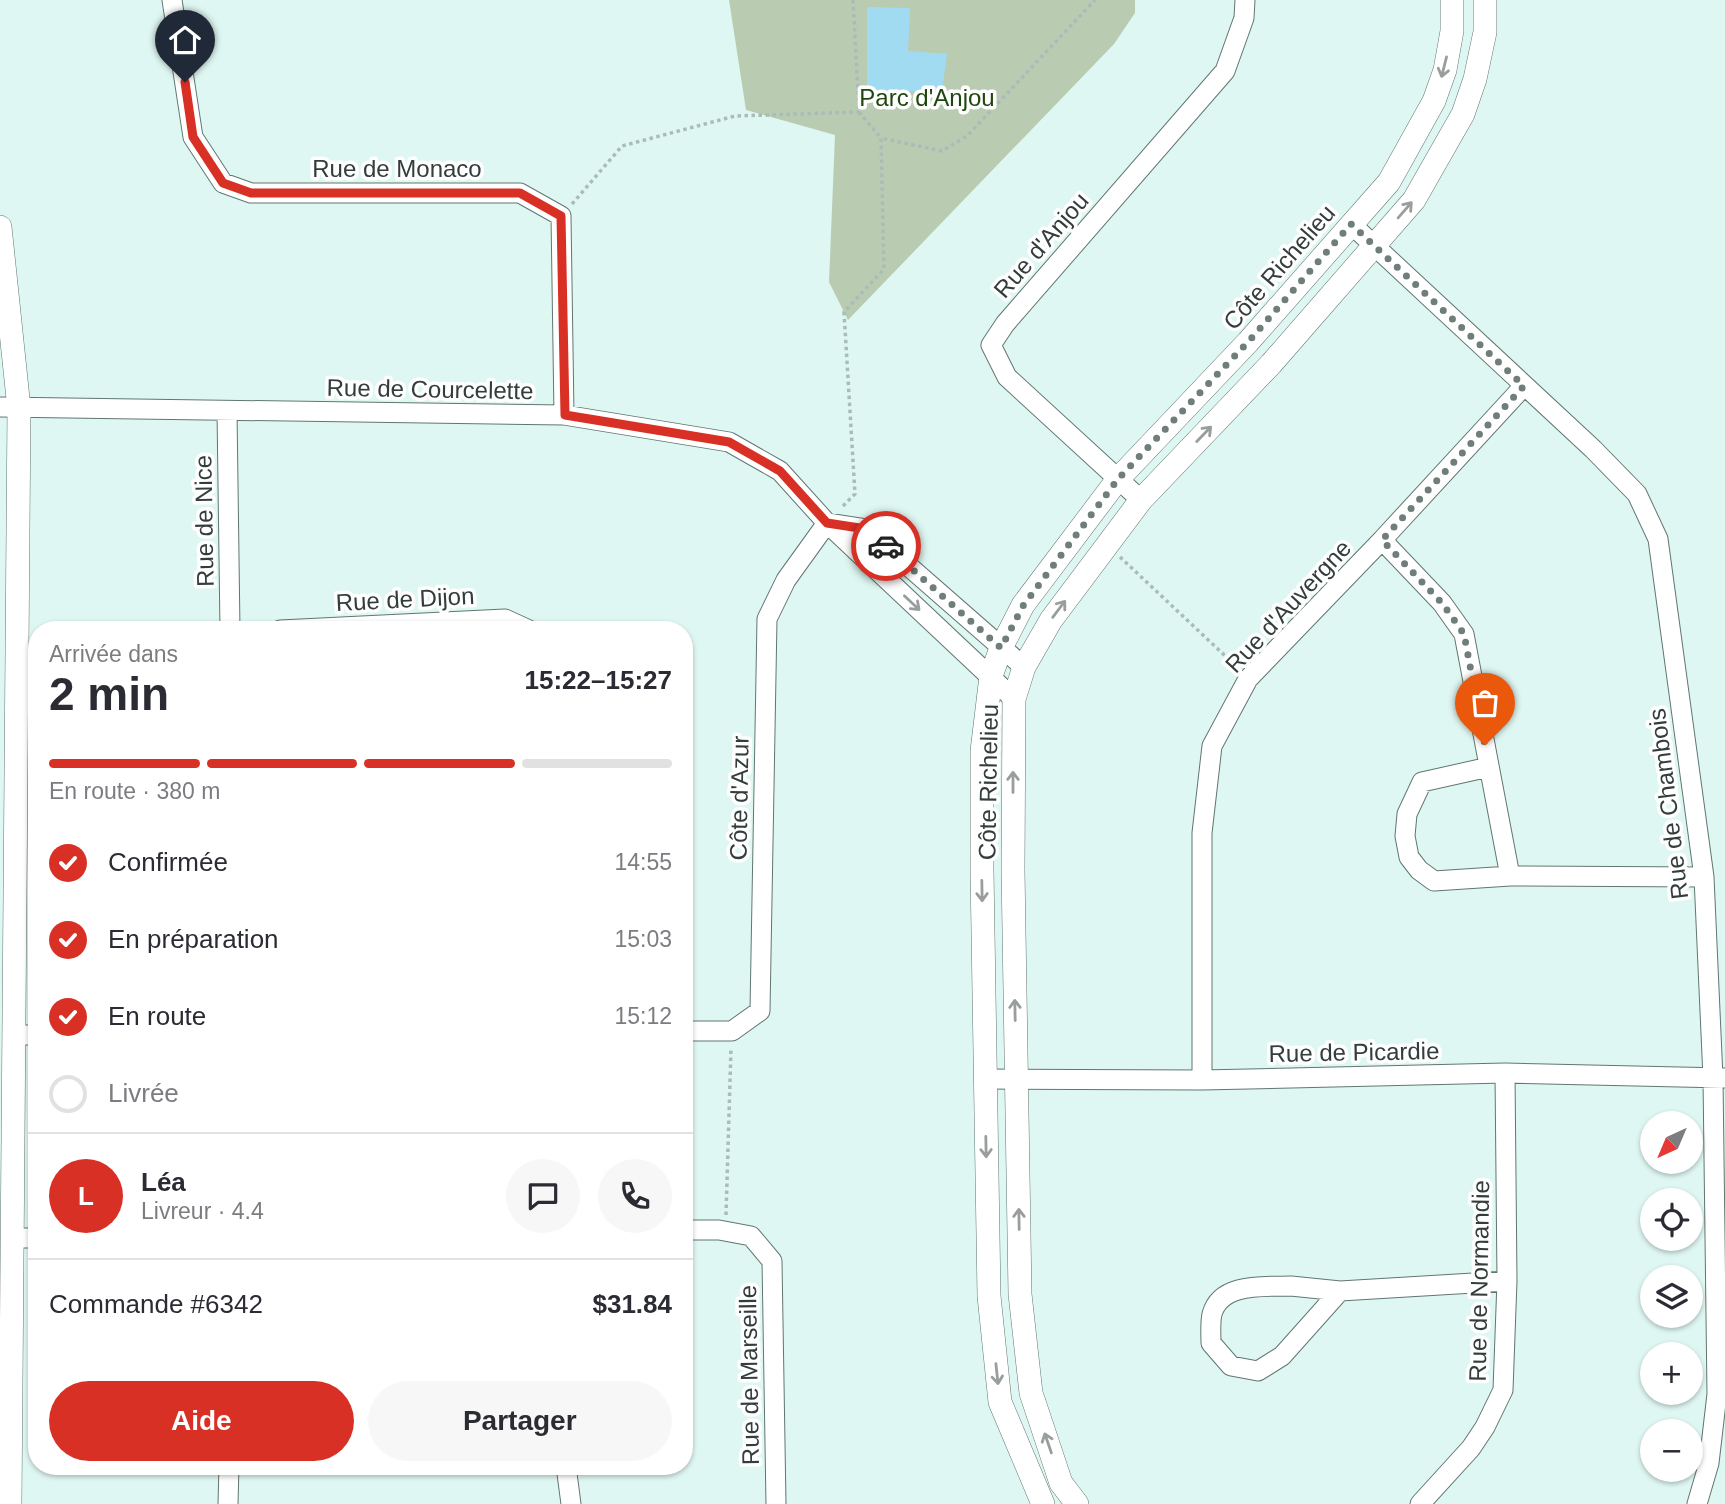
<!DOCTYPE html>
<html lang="fr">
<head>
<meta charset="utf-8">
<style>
	:root { --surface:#fff; --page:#f7f7f7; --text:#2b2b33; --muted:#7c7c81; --line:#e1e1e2; --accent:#d93025 }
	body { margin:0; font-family:Helvetica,sans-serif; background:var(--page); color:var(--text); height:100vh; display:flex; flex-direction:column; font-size:26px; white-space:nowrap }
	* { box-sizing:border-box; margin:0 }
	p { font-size:23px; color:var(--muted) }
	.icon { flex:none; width:38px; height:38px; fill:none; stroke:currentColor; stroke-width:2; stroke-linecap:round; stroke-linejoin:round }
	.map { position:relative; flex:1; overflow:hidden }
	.sheet { position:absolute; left:28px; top:621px; width:665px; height:854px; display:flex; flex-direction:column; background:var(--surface); border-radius:28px; box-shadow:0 2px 5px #0004 }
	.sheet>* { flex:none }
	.needle { width:46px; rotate:224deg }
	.tools { position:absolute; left:1640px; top:1111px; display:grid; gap:14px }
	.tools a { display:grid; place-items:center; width:63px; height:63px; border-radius:50%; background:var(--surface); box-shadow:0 2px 5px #0004; font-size:35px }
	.pin { position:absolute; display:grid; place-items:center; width:60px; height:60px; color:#fff; margin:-72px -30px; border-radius:50% 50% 50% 0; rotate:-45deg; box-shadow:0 0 7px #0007 }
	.pin .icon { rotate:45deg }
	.courier { position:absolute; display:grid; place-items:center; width:70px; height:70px; margin:-35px; border:5px solid #d93025; border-radius:50%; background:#fff; color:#222; box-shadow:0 2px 9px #0007 }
	.overview em { font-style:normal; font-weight:600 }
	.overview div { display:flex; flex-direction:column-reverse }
	.overview { display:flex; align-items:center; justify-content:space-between; height:119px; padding:0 21px }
	h1 { font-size:46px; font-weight:600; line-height:52px }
	.bar { display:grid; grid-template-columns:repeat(4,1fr); gap:10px 7px; align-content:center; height:84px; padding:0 21px }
	.bar i { height:9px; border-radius:5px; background:var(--line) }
	.bar .active { background:var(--accent) }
	.bar p { grid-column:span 4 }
	.line { display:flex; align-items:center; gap:18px; padding:0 21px; border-top:2px solid var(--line) }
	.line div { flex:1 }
	.round { display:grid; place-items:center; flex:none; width:74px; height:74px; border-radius:37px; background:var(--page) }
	ol { padding:0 21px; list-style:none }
	li { display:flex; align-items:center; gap:21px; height:77px }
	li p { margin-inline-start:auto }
	li .icon { padding:7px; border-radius:50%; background:var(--accent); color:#fff; stroke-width:4 }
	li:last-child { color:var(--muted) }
	li i { width:38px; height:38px; border:4px solid var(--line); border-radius:50% }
	.button { display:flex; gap:14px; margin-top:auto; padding:14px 21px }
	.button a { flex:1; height:80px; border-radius:42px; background:var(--accent); color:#fff; font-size:28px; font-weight:600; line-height:80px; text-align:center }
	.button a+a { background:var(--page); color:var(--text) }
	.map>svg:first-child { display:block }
	.green { fill:#b9ccb2 }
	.water { fill:#a1dbf1 }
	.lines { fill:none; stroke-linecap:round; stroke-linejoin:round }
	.minor-casing { stroke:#617671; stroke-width:21 }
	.tertiary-casing { stroke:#617671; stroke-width:24 }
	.path { stroke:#a9bcb8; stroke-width:3.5; stroke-dasharray:3.5 3.5; stroke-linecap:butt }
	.minor { stroke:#fff; stroke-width:19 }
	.tertiary { stroke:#fff; stroke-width:23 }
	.oneway { stroke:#999e9d }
	.done { stroke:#6f7e7b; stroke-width:7; stroke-dasharray:0 12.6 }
	.route { stroke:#d93025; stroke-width:9 }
	.labels { text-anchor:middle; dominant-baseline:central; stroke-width:7; stroke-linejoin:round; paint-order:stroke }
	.park-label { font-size:24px; fill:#1f470d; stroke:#fefefe }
	.street-label { font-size:24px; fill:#333d3b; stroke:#fefefe }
</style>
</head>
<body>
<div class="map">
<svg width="1725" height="1504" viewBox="0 0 1725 1504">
	<rect width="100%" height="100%" fill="#dff7f2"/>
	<!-- green -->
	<path class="green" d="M 729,0 L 1135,0 L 1135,13 L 1114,44 L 848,320 L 829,282 L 835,135 L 746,110 Z"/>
	<!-- water -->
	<path class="water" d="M 867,7 L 910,8 L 908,51 L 947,54 L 942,91 L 867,91 Z"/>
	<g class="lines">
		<!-- minor casing -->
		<g class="minor-casing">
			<path id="minor" d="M 172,0 L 193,137 L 223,183 L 251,193 L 520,193 L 561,216 L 564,415
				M 1351,224 L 1593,449 L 1637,494 L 1658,539 L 1704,877 L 1713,1078 L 1717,1394 L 1709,1463 L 1697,1504
				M 0,407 L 564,415 L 729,442 L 780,471 L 827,523 L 1014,699
				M 227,411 L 230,630
				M 1141,500 L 1007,377 L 991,345 L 1005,324 L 1225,71 L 1244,18 L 1245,0
				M 827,523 L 866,529 L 1024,667
				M 1382,540 L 1442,603 L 1464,634 L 1510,876
				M 280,630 L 505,619 L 529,630
				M 1489,767 L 1422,782 L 1407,814 L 1405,836 L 1409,857 L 1419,870 L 1434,881 L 1510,876 L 1704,877
				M 684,1031 L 732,1031 L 760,1011 L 767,619 L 786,580 L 827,523
				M 13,1035 L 37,1035
				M 985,1079 L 1202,1080 L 1505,1073 L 1724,1078
				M 1202,1080 L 1202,833 L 1212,746 L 1248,679 L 1382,540 L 1524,386
				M 684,1230 L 719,1230 L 751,1236 L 772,1261 L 776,1504
				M 12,1238 L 37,1238
				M 1291,1286 L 1340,1291 L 1282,1356 L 1258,1371 L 1231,1366 L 1211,1343 C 1211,1334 1210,1323 1212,1314 C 1221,1282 1264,1287 1291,1286 Z
				M 1340,1291 L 1507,1281
				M 566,1466 L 571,1504
				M 228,1504 L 229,1466
				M 1420,1504 L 1471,1448 L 1485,1427 L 1503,1390 L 1507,1281 L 1505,1073"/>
		</g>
		<!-- tertiary casing -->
		<g class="tertiary-casing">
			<path id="tertiary" d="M 0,227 L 19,408 L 10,1504
				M 1043,1504 L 1000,1402 L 989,1296 L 982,871 L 982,751 L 991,676 L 1001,648 L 1023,605 L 1118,479 L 1248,342 L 1389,182 L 1434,101 L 1445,70 L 1452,31 L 1452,0
				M 1077,1504 L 1061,1483 L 1031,1393 L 1020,1294 L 1013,870 L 1014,699 L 1024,667 L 1051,620 L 1141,500 L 1271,364 L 1414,200 L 1463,114 L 1475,79 L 1485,32 L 1485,0"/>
		</g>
		<!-- path -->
		<path class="path" d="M 853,0 L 859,112 L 880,137
			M 572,204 L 622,146 L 735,116 L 859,112
			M 843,506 L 855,494 L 844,312 L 884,269 L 881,138 L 942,151 L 967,136 L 1095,0
			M 1120,557 L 1237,667
			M 726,1215 L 731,1048"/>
		<!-- minor -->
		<use href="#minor" class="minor"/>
		<!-- tertiary -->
		<use href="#tertiary" class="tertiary"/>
	</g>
	<!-- one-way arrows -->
	<defs><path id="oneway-shaft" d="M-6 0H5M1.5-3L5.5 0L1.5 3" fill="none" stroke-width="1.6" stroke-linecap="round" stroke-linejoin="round" transform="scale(1.75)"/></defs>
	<g class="oneway">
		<use href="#oneway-shaft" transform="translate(1444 67) rotate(104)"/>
		<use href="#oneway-shaft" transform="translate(1405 210) rotate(-49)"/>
		<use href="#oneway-shaft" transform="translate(1204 434) rotate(-46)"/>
		<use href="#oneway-shaft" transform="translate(912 603) rotate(43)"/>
		<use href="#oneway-shaft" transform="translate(1059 609) rotate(-53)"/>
		<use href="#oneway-shaft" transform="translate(1013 782) rotate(-90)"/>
		<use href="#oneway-shaft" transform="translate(982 891) rotate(89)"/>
		<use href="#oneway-shaft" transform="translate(1015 1010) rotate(-91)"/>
		<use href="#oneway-shaft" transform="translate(986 1147) rotate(89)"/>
		<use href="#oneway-shaft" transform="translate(1019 1219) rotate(-91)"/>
		<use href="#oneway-shaft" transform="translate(997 1374) rotate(84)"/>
		<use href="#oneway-shaft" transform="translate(1048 1443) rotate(-109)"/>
	</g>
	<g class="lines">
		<!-- done -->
		<path class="done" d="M 886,546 L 1001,648 L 1023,606 L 1118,479 L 1248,342 L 1351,224 L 1524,386 L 1382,540 L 1442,603 L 1464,634 L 1485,745"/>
		<!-- route -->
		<path class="route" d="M 185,82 L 193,137 L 223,183 L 251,193 L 520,193 L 561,216 L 565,415 L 729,442 L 780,471 L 827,523 L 866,529 L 886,546"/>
	</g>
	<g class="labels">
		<!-- park labels -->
		<g class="park-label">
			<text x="927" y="97">Parc d'Anjou</text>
		</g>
		<!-- street labels -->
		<g class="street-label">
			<text x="397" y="168">Rue de Monaco</text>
			<text transform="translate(1041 245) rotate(-49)">Rue d'Anjou</text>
			<text transform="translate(1279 267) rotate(-49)">Côte Richelieu</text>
			<text transform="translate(430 389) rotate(1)">Rue de Courcelette</text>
			<text transform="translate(204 521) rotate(-91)">Rue de Nice</text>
			<text transform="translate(405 599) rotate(-3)">Rue de Dijon</text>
			<text transform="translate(1288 606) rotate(-47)">Rue d'Auvergne</text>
			<text transform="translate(988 782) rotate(-89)">Côte Richelieu</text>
			<text transform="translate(739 798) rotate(-89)">Côte d'Azur</text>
			<text transform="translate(1668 804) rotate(-97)">Rue de Chambois</text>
			<text transform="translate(1354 1052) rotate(-1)">Rue de Picardie</text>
			<text transform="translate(1479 1281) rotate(-89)">Rue de Normandie</text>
			<text transform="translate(749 1375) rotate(-91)">Rue de Marseille</text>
		</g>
	</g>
</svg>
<div class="tools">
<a><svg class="needle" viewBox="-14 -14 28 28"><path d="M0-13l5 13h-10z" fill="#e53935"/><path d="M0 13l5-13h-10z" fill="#7c7c81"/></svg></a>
<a><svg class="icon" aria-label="locate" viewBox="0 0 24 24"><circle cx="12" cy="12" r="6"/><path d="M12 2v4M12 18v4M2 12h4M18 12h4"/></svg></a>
<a><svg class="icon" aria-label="layers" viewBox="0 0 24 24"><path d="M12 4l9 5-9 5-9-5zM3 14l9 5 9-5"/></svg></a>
<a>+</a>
<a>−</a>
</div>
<div class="pin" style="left:1485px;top:745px;background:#ea580c"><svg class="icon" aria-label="bag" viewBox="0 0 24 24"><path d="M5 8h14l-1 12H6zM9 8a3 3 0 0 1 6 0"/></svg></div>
<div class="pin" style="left:185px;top:82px;background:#1f2937"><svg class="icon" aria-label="home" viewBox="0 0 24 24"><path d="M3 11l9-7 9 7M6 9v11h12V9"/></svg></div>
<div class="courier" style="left:886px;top:546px"><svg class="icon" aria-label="car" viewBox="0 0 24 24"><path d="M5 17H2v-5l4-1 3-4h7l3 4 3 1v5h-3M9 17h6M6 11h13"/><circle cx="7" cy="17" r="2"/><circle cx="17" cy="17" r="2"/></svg></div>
<section class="sheet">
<div class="overview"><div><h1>2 min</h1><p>Arrivée dans</p></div><em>15:22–15:27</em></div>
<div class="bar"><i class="active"></i><i class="active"></i><i class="active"></i><i></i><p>En route · 380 m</p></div>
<ol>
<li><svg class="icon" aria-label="check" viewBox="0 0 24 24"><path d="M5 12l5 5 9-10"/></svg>Confirmée<p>14:55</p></li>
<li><svg class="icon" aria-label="check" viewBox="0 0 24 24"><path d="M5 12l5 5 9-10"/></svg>En préparation<p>15:03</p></li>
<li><svg class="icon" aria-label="check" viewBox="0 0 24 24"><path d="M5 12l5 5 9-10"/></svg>En route<p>15:12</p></li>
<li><i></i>Livrée</li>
</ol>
<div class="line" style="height:126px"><b class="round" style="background:var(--accent);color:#fff">L</b><div><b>Léa</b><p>Livreur · 4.4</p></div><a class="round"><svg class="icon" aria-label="chat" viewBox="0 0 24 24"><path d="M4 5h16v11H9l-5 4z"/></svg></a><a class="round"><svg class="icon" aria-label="phone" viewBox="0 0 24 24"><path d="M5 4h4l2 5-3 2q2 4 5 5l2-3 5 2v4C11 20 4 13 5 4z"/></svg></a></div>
<div class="line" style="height:91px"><div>Commande #6342</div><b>$31.84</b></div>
<div class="button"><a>Aide</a><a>Partager</a></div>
</section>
</div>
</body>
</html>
